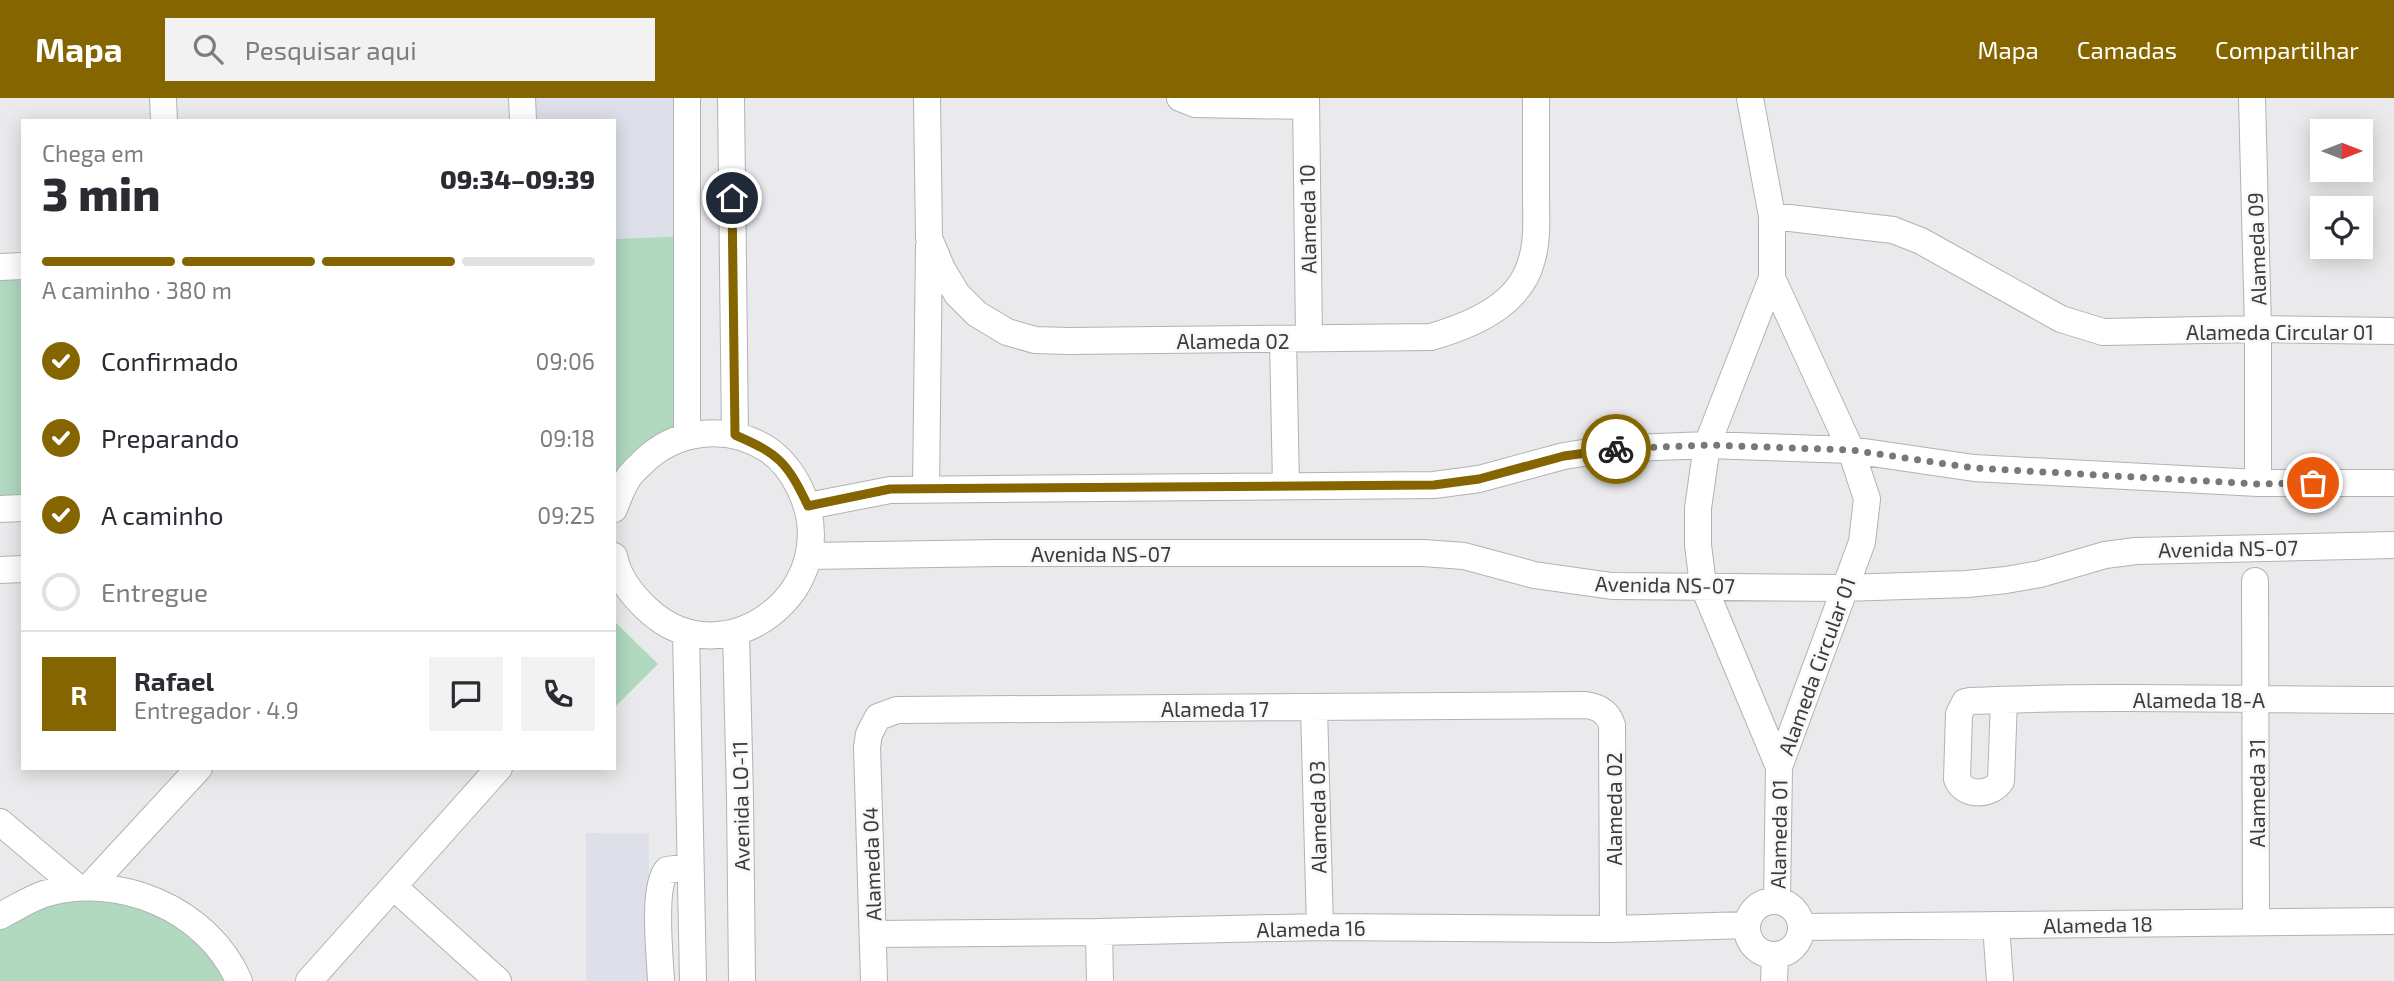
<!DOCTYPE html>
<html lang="pt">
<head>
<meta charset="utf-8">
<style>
	:root { --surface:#fff; --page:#f2f2f3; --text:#2b2b33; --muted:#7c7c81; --line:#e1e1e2; --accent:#846500 }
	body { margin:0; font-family:"Exo 2",sans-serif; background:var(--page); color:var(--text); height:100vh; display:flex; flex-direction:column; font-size:26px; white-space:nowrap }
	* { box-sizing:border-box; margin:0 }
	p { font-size:23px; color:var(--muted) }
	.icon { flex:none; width:38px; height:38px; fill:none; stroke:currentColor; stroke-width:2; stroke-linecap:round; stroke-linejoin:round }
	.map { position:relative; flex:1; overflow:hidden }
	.side { position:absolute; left:21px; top:21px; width:595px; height:651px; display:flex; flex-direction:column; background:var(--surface); border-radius:0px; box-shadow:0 4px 18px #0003 }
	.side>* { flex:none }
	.needle { width:46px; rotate:90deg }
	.tools { position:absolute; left:2310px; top:21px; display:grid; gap:14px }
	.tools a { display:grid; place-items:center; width:63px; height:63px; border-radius:0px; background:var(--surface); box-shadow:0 4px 18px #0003; font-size:35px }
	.pin { position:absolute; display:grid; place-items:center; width:60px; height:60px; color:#fff; margin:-30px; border:4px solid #fff; border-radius:50%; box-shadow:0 2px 7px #0007 }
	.courier { position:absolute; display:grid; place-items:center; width:70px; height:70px; margin:-35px; border:5px solid #846500; border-radius:50%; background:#fff; color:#222; box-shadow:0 2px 9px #0007 }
	.head em { font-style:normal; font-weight:800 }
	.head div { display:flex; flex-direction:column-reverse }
	.head { display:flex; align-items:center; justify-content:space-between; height:119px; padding:0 21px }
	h1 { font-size:46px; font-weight:800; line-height:52px }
	.bar { display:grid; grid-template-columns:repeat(4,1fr); gap:10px 7px; align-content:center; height:84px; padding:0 21px }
	.bar i { height:9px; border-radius:5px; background:var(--line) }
	.bar .on { background:var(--accent) }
	.bar p { grid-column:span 4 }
	.line { display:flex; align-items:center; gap:18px; padding:0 21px; border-top:2px solid var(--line) }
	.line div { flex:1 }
	.round { display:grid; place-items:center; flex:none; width:74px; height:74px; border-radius:0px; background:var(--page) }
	ol { padding:0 21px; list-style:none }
	li { display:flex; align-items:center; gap:21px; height:77px }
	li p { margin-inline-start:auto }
	li .icon { padding:7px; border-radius:50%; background:var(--accent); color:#fff; stroke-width:4 }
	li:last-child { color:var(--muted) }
	li i { width:38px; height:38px; border:4px solid var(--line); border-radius:50% }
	header { display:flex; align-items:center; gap:42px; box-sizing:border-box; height:98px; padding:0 35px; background:var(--accent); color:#fff }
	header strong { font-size:33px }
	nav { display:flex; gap:38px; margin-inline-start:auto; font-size:24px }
	.search { width:490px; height:63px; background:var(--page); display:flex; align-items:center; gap:18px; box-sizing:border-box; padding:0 24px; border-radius:0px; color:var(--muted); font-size:26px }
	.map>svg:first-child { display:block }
	.built { fill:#dddfe9 }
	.green { fill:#b0d9c0 }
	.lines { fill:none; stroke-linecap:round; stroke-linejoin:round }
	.minor-casing { stroke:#b1b2b4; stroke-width:28 }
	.minor { stroke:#fff; stroke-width:26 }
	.done { stroke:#78787a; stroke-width:7; stroke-dasharray:0 12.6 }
	.route { stroke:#846500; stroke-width:9 }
	.labels { text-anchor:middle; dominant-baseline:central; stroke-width:5; stroke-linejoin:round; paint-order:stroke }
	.street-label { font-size:21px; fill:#3b3b3c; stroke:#f7f8fa }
</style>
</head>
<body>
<header>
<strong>Mapa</strong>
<div class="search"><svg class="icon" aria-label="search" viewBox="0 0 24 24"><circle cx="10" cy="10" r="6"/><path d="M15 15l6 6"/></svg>Pesquisar aqui</div>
<nav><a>Mapa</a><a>Camadas</a><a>Compartilhar</a></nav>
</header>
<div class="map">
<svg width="2394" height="883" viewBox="0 0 2394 883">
	<rect width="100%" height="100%" fill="#eaeaed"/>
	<!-- built -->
	<path class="built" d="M 525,0 L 688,0 L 688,138 L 614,141 L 614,23 L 525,23 Z
		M 586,735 L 649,736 L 649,883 L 586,883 Z"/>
	<!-- green -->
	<path class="green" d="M 688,138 L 687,337 L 614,411 L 614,141 Z
		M 0,168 L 23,168 L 23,410 L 0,411 Z
		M 614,523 L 658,566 L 614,610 Z
		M 41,797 L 163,805 L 236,883 L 0,883 L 0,818 Z"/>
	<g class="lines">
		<!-- minor casing -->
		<g class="minor-casing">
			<path id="minor" d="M 163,0 L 164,23
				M 522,0 L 523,23
				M 731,0 L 735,337
				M 927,0 L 929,140 L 942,171 L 957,196 L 977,216 L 1007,234 L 1035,242 L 1069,243 L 1431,239 C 1472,227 1521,207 1532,161 C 1538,140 1536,118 1536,97 C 1536,64 1536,32 1536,0
				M 1180,0 L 1195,6 L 1306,8
				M 1306,0 L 1309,241
				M 1750,0 L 1772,118 L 1772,180 L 1707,347 L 1698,410 L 1698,447 L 1703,487 L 1779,669
				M 2252,0 L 2258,231 L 2258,385
				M 1772,118 L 1893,132 L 1921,143 L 2061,221 L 2103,234 L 2258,231 L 2394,233
				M 0,169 L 23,168
				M 1772,180 L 1851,352 L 1867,401 L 1862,444 L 1779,669 L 1777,802
				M 1283,241 L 1286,388
				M 687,337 L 687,0
				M 926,391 L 929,148
				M 808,408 L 890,392 L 1434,387 L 1479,381 L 1564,358 L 1608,351 L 1707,347 L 1851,352 L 1974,370 L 2258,385 L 2394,385
				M 0,411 L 23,410
				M 614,411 C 618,402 621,391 627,382 C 630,376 636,371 641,366 C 674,332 726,325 767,351 C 781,360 793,376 800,391 C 848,490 725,585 647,511 C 632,497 618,479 614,458
				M 809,458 L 999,455 L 1423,455 L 1464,458 L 1534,477 L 1612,488 L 1843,490 L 1967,486 L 2006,482 L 2040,476 L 2105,457 L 2136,453 L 2394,447
				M 0,472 L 23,471
				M 2255,483 L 2256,823
				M 736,534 L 740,699 L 742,883
				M 686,535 L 693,883
				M 2004,602 L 2001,683 C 1991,698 1964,699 1957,681 L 1959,616 L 1965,604 L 1970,603 C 2111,597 2253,602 2394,602
				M 1314,610 L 1320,829
				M 0,724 L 77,789
				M 89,789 L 199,670
				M 394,789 L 498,883
				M1747 830a27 27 0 1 1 54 0a27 27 0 1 1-54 0Z
				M 0,818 C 14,811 29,801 44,796 C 118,774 207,810 239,883
				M 1996,827 L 2000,883
				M 1801,829 L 2394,823
				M 1099,834 L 1100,883
				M 874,836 L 1099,834 L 1320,829 L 1613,831 L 1747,827
				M 309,883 L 499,670
				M 661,883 C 660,859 652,789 667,772 L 689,769
				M 874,883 L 867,649 L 869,636 L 878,619 L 897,612 L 1586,607 C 1599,609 1608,614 1612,627 L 1613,831
				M 1774,883 L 1775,857"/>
		</g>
		<!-- minor -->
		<use href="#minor" class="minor"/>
	</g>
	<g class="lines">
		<!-- done -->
		<path class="done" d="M 1616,351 L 1707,347 L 1851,352 L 1974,370 L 2258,386 L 2313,385"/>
		<!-- route -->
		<path class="route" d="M 732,100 L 735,337 C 779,356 787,364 808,408 L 890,391 L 1434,387 L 1479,381 L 1564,358 L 1616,351"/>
	</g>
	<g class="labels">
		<!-- street labels -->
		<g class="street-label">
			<text transform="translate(1307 121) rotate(-91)">Alameda 10</text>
			<text transform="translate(2256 151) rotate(-92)">Alameda 09</text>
			<text x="2280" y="233">Alameda Circular 01</text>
			<text x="1233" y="242">Alameda 02</text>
			<text transform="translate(2228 450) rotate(-1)">Avenida NS-07</text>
			<text x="1101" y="455">Avenida NS-07</text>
			<text transform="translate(1665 486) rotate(1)">Avenida NS-07</text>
			<text transform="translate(1816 568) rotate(-70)">Alameda Circular 01</text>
			<text x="2199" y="601">Alameda 18-A</text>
			<text x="1215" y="610">Alameda 17</text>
			<text transform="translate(2256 695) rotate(-90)">Alameda 31</text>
			<text transform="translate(740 708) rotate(-91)">Avenida LO-11</text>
			<text transform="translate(1613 711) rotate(-90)">Alameda 02</text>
			<text transform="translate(1317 719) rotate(-91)">Alameda 03</text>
			<text transform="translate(1778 736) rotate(-89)">Alameda 01</text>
			<text transform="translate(871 766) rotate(-92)">Alameda 04</text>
			<text transform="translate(2098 826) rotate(-1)">Alameda 18</text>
			<text transform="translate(1311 830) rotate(-1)">Alameda 16</text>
		</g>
	</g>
</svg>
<div class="tools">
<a><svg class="needle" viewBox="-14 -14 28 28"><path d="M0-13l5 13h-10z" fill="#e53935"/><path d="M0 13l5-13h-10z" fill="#7c7c81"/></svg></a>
<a><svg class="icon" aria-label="locate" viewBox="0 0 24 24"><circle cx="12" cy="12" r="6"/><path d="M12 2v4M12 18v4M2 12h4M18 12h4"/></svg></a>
</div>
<div class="pin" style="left:2313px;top:385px;background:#ea580c"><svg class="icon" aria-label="bag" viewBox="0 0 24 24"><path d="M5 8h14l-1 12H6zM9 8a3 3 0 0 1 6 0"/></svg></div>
<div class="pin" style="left:732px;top:100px;background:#1f2937"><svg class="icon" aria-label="home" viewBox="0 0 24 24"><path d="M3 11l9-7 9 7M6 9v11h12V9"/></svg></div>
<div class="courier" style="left:1616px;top:351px"><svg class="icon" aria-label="bike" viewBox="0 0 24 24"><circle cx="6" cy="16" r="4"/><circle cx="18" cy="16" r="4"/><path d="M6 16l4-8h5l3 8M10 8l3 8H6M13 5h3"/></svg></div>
<section class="side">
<div class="head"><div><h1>3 min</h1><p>Chega em</p></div><em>09:34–09:39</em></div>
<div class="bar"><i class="on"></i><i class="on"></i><i class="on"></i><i></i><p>A caminho · 380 m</p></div>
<ol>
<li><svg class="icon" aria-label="check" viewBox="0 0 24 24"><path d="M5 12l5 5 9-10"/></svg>Confirmado<p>09:06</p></li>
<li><svg class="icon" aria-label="check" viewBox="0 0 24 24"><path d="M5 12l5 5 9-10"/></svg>Preparando<p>09:18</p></li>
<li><svg class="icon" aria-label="check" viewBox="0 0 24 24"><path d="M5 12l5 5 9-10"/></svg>A caminho<p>09:25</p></li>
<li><i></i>Entregue</li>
</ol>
<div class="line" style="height:126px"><b class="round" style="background:var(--accent);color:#fff">R</b><div><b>Rafael</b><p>Entregador · 4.9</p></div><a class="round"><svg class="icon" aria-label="chat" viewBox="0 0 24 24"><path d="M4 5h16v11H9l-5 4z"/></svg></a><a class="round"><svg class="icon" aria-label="phone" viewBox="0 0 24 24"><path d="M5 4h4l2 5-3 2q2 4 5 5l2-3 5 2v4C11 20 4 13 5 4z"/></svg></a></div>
</section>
</div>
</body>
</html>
